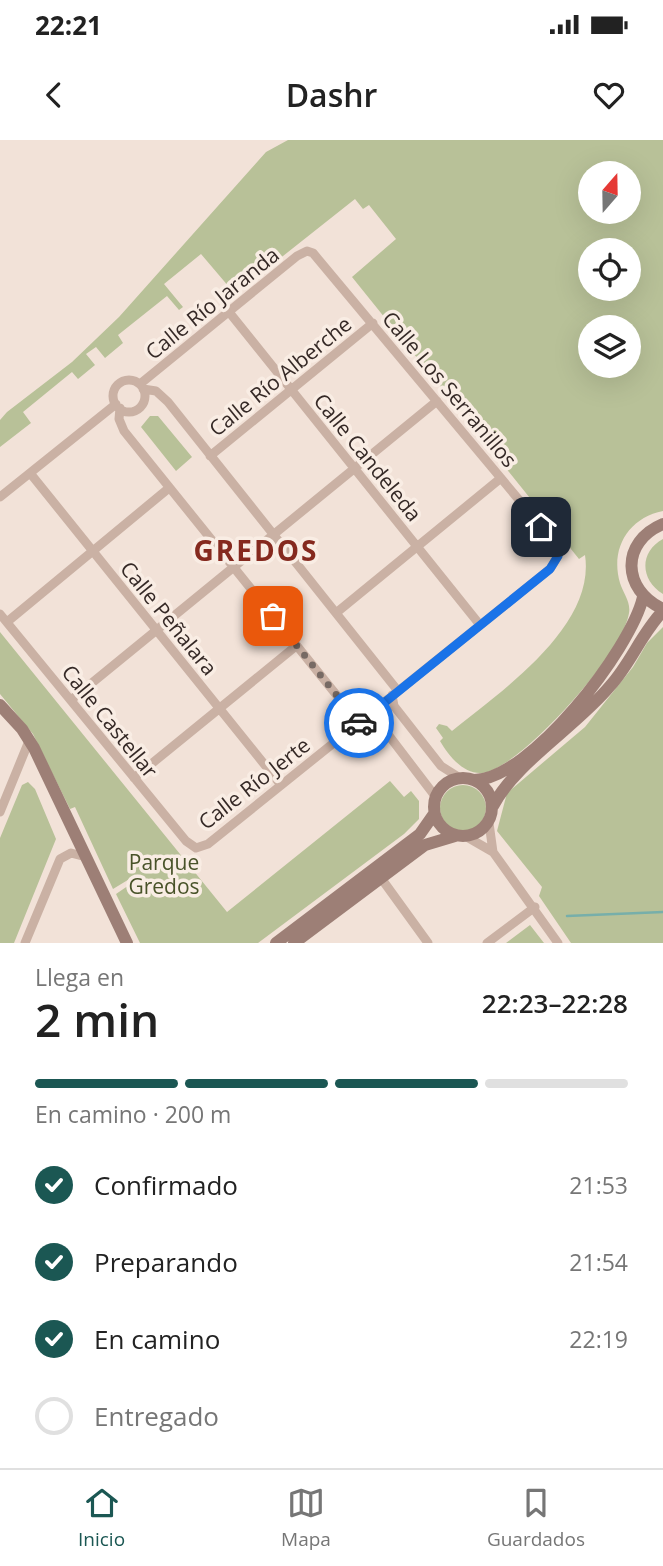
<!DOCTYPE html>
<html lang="es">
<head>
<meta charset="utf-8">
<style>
	:root { --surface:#fff; --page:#f2f2f2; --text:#222; --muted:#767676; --line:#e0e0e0; --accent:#1b5753 }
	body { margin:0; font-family:"Open Sans",sans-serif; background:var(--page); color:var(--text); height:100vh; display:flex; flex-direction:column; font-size:26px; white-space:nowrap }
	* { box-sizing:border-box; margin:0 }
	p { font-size:23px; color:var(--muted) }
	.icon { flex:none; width:38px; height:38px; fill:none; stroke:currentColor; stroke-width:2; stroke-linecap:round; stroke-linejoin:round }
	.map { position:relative; height:803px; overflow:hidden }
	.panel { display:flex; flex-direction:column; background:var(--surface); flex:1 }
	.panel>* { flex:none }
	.needle { width:46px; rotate:20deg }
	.fabs { position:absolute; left:578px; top:21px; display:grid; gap:14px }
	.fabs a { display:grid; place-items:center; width:63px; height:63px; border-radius:50%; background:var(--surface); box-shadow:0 7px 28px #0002; font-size:35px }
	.pin { position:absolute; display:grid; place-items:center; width:60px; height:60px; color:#fff; margin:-30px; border-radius:14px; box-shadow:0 4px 10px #0006 }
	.courier { position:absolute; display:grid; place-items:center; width:70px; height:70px; margin:-35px; border:5px solid #1a73e8; border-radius:50%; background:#fff; color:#222; box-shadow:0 2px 9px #0007 }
	.overview em { font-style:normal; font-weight:600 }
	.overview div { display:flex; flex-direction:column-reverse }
	.overview { display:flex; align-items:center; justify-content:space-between; height:119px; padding:0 35px }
	h1 { font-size:46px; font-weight:600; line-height:52px }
	.bar { display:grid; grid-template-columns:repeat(4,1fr); gap:10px 7px; align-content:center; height:84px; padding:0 35px }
	.bar i { height:9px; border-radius:5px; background:var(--line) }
	.bar .selected { background:var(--accent) }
	.bar p { grid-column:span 4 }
	ol { padding:0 35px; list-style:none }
	li { display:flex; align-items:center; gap:21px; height:77px }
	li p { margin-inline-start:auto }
	li .icon { padding:7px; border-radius:50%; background:var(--accent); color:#fff; stroke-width:4 }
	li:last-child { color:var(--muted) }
	li i { width:38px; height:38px; border:4px solid var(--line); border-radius:50% }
	.status { display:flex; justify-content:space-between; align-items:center; height:49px; padding:0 35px; background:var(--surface); direction:ltr }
	.status svg { height:19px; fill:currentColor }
	header { display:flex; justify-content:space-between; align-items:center; height:91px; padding:0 35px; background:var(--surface); font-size:32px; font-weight:600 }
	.menu { display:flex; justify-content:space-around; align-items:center; height:98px; border-top:2px solid var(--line); background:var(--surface); font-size:19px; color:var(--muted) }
	.menu a { display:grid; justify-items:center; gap:4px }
	.menu .selected { color:var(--accent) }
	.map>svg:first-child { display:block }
	.green { fill:#b8c198; fill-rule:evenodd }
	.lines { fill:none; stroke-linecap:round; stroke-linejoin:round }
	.stream { stroke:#77afaa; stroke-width:2.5 }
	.street { stroke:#cab1a4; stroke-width:9 }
	.secondary { stroke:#9d7f76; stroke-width:12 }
	.done { stroke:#776a64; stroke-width:7; stroke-dasharray:0 12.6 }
	.route { stroke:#1a73e8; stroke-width:9 }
	.labels { text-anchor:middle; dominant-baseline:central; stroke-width:7; stroke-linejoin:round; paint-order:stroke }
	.street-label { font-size:21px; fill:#352926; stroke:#f9ede4 }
	.park-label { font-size:21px; fill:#495329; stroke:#f9ede4 }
	.district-label { font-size:28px; font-weight:bold; letter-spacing:2px; fill:#85291e; stroke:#f9ede4 }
</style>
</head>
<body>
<div class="status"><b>22:21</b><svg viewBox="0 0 49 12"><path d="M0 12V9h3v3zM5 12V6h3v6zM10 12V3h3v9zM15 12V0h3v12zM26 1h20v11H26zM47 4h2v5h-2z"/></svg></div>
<header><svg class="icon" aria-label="back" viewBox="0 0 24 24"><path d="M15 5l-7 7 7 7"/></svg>Dashr<svg class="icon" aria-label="heart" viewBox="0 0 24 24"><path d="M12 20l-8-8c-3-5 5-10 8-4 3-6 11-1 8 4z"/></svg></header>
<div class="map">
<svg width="663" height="803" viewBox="0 0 663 803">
	<rect width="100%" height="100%" fill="#f2e2d8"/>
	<!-- green -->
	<path class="green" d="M 288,0 L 663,0 L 663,371 C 628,378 610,409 620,443 C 623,453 631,462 629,473 C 628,480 623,491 620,498 C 599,535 530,615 490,631 C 468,640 449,617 440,601 L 443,598 L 436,588 L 439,584 L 447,586 L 452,591 C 500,552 596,487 585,415 L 579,419 L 352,137 L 396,99 L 369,65 L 363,69 L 355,59 L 235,154 L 201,114 L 164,144 L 183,167 L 179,170 L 167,156 L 118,195 L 123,203 L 105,218 L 96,207 L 86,214 L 95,225 L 78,239 L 72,232 L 23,272 L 31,283 L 0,307 L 0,280 L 7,272 L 72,222 L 119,177 L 266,12 ZM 590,33 L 628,33 L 628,72 L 590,72 ZM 590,110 L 628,110 L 628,149 L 590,149 ZM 590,187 L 628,187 L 628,226 L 590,226 Z
		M 150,276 L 158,276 L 192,317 L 176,331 L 141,287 Z
		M 663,399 L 663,454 C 640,440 639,412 663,399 Z
		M 663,487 L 663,803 L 571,803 L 539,756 L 542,747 L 497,691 L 507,653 L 585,587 L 633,527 L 647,503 Z
		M 0,492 L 227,772 L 390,641 L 404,657 L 411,651 L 419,661 L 419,679 L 404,694 L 258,803 L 140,803 L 116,754 L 138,739 L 136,735 L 113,749 L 75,667 L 70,669 L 33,594 L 0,554 Z
		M 28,642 L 35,649 L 56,699 L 14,803 L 0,803 L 0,698 L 22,645 Z
		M440 668a23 23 0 1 1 46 0a23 23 0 1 1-46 0Z
		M 530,785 L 544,803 L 506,803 Z"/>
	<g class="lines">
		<!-- stream -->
		<path class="stream" d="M 567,776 L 663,772"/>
		<!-- street -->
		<path class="street" d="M 229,172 L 480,485
			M113 256a16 16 0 1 1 32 0a16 16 0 1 1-32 0Z
			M 143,249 L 156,251 L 168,262 L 398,551
			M 120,268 L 119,279 L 124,291 L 359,583
			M 210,316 L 373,183
			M 30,333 L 281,645
			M 0,357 L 116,264
			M 336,473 L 501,338
			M 0,474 L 186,701 L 196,708 L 208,704 L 550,429 L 558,416 L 555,403 L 313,113 L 307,111 L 297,116 L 140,244
			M 7,482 L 169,348
			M 392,555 L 394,566 L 441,626 L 460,638
			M 71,560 L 437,261
			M 368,575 L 377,580 L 435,656
			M 134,638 L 296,506
			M 0,672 L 29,601
			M 489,683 L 493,712
			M 467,697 L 493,712 L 558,803
			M 381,738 L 428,803
			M 25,803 L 60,719 L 71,713 L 86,717
			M 487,803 L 535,767"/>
		<!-- secondary -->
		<path class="secondary" d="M 663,384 C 620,402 622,450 663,469
			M 0,565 L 22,589 L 34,608 L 127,803
			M434 667a29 29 0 1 1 58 0a29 29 0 1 1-58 0Z
			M 474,640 C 530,640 631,509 643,457
			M 493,666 C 515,623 577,586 610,546 C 631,523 641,494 663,471
			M 276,803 L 420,694 L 434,674
			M 294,803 L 425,705 L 455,696"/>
	</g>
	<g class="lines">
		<!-- done -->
		<path class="done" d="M 273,476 L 359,583"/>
		<!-- route -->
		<path class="route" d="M 359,583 L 550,429 L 558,416 L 555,403 L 541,387"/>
	</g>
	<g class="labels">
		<!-- street labels -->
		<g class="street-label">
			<text transform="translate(212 163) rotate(-39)">Calle Río Jaranda</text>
			<text transform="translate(280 236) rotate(-39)">Calle Río Alberche</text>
			<text transform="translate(450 249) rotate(50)">Calle Los Serranillos</text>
			<text transform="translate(368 317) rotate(51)">Calle Candeleda</text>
			<text transform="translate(169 478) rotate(51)">Calle Peñalara</text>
			<text transform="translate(110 581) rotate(51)">Calle Castellar</text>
			<text transform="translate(254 643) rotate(-38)">Calle Río Jerte</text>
		</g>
		<!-- park labels -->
		<g class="park-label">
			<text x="164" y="722">Parque<tspan x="164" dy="24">Gredos</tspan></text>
		</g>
		<!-- district labels -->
		<g class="district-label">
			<text x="256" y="410">GREDOS</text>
		</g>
	</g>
</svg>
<div class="fabs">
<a><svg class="needle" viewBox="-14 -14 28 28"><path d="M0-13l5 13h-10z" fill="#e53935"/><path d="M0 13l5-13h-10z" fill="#767676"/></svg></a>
<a><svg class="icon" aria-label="locate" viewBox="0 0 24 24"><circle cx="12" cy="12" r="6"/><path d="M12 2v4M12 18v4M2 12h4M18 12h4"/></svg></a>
<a><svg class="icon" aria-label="layers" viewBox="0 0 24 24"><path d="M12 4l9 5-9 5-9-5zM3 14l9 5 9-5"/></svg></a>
</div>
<div class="pin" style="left:273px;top:476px;background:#ea580c"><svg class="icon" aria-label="bag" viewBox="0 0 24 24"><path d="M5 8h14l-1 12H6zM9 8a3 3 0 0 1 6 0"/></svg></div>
<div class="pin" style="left:541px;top:387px;background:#1f2937"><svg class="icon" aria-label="home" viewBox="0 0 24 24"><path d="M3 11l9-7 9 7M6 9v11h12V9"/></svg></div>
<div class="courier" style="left:359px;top:583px"><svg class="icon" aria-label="car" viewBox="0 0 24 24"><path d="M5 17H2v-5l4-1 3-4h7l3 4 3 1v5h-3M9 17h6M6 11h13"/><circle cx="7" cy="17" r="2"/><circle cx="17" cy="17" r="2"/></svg></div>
</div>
<section class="panel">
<div class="overview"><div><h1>2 min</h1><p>Llega en</p></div><em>22:23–22:28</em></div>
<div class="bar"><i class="selected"></i><i class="selected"></i><i class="selected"></i><i></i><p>En camino · 200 m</p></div>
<ol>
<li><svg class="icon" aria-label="check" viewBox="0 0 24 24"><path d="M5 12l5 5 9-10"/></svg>Confirmado<p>21:53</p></li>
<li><svg class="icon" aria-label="check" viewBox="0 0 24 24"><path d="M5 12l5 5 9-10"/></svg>Preparando<p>21:54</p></li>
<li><svg class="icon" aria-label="check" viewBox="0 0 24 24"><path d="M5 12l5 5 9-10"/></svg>En camino<p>22:19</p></li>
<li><i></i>Entregado</li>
</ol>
</section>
<nav class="menu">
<a class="selected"><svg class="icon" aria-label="home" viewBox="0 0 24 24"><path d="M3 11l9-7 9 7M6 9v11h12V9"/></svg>Inicio</a>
<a><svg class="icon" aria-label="map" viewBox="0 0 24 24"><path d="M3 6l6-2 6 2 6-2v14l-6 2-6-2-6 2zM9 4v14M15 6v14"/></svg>Mapa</a>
<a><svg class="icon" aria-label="saved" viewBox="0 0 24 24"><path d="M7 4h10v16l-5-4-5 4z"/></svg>Guardados</a>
</nav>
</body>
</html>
